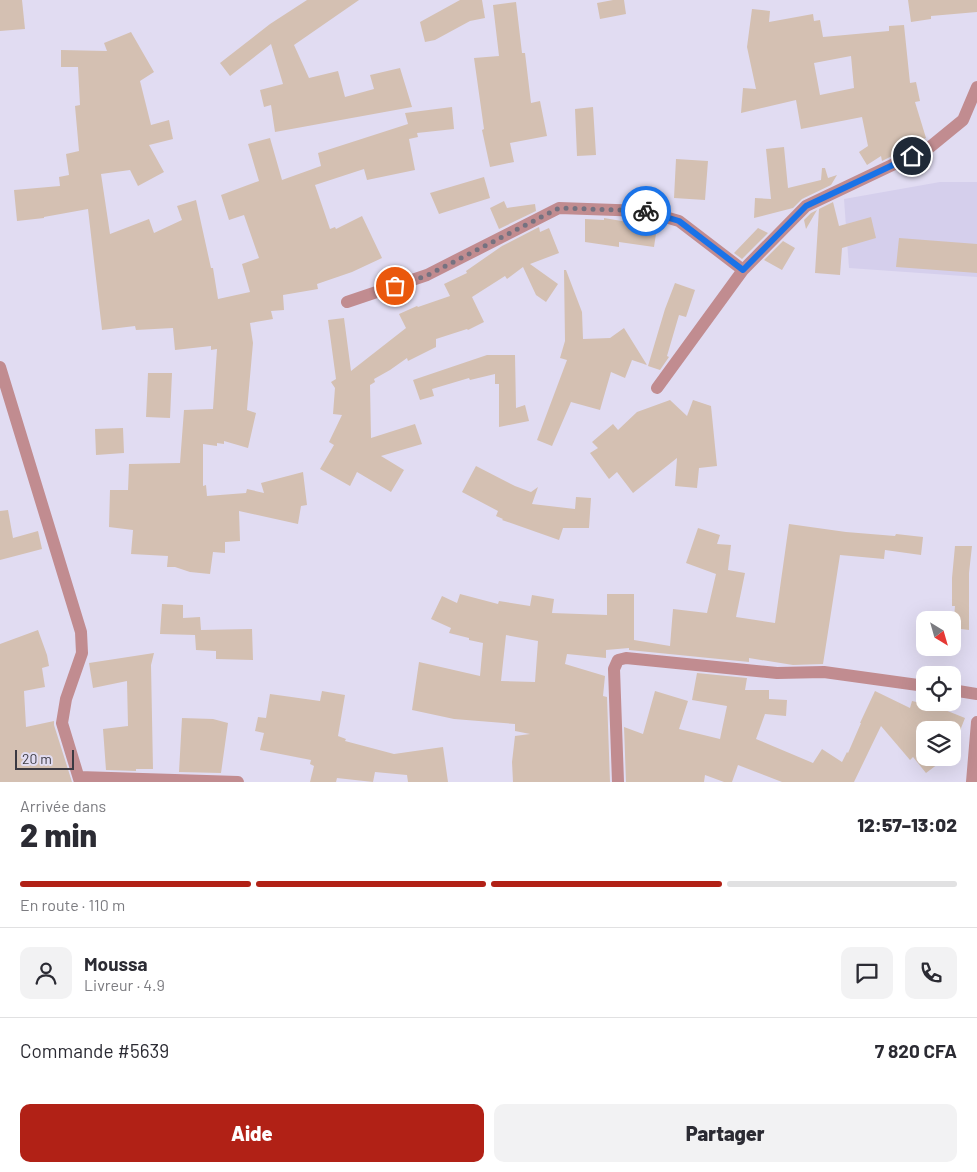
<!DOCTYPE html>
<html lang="fr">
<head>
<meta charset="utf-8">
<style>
	:root { --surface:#fff; --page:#f2f2f3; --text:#2b2b33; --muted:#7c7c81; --line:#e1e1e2; --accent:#b12116 }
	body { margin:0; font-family:Barlow,sans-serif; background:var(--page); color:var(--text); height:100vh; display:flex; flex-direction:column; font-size:19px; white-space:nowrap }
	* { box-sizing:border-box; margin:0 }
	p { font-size:16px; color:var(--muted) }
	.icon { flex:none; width:28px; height:28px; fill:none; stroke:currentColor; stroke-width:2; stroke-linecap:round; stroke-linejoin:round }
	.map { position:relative; height:782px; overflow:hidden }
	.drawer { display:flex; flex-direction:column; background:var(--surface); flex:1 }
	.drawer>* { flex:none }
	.needle { width:32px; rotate:143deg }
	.tools { position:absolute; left:916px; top:611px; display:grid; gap:10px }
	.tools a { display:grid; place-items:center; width:45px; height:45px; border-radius:10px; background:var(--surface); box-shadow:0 5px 20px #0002; font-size:25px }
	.scale { position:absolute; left:15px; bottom:12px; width:59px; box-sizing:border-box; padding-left:5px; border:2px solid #3b3942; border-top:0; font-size:14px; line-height:18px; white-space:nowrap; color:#3b3942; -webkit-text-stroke:4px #e1dcf2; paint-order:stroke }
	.pin { position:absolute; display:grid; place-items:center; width:42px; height:42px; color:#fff; margin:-21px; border:2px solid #fff; border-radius:50%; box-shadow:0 1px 5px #0007 }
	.courier { position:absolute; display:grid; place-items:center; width:50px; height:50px; margin:-25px; border:4px solid #1a73e8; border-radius:50%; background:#fff; color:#222; box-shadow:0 1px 6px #0007 }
	.head em { font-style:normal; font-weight:800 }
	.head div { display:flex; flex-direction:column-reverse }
	.head { display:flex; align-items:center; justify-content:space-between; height:85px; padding:0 20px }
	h1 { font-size:32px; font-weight:800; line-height:38px }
	.bar { display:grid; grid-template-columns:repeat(4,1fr); gap:8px 5px; align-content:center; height:60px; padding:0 20px }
	.bar i { height:6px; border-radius:4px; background:var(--line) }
	.bar .selected { background:var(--accent) }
	.bar p { grid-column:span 4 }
	.line { display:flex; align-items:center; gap:12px; padding:0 20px; border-top:1px solid var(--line) }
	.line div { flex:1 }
	.round { display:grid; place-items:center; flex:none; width:52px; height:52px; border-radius:10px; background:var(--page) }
	.action { display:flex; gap:10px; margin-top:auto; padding:10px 20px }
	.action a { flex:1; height:58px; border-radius:10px; background:var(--accent); color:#fff; font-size:20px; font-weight:800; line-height:58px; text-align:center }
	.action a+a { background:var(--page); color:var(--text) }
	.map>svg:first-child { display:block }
	.built { fill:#d5cfec }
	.building { fill:#d4c0b2; fill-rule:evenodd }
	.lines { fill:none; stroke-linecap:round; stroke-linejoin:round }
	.street { stroke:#c18c90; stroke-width:12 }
	.done { stroke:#757280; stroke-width:5; stroke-dasharray:0 9 }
	.route { stroke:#1a73e8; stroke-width:6 }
</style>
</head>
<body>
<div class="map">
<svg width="977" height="782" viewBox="0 0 977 782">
	<rect width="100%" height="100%" fill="#e1dcf2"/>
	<!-- built -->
	<path class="built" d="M 940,182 L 977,182 L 977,277 L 849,268 L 844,199 Z"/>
	<!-- building -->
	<path class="building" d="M 0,0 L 22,0 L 25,29 L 0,31 Z
		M 307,0 L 359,0 L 294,45 L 309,78 L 338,71 L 345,97 L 374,89 L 370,75 L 400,68 L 412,107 L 275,132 L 271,105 L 264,107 L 260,90 L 283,84 L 271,44 L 230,76 L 220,63 L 270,24 Z
		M 460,0 L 482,0 L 485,18 L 470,21 L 435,40 L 425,42 L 420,22 Z
		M 613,0 L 624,0 L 626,14 L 600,19 L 597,3 Z
		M 908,0 L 977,0 L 977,12 L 931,16 L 931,19 L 911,22 Z
		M 516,2 L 522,53 L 525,53 L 531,103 L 540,101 L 547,136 L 510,143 L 514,162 L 490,167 L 482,130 L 484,129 L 474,58 L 499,56 L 493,5 Z
		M 752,9 L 770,11 L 769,22 L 813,14 L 814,21 L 820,20 L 823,37 L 889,31 L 889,26 L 904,25 L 910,83 L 916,82 L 920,101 L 915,102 L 926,138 L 900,146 L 902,151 L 882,161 L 881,156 L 867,165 L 859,152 L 868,146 L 862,117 L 801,129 L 796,100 L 741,113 L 743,88 L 756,89 L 747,47 ZM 851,56 L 854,88 L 820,95 L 814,63 Z
		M 131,32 L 154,72 L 140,81 L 151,125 L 169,120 L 173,139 L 149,145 L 164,172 L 138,186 L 130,170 L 101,174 L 110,234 L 149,219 L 154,233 L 182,220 L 177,206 L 196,200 L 211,268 L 213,268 L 218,299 L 250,292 L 242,264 L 259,258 L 244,215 L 229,220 L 221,195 L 259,181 L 248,144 L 270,138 L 282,180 L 321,166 L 318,153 L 408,124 L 405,113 L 452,107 L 454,129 L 417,133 L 418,137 L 409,139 L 415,170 L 367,180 L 364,169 L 315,185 L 330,229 L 335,227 L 336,229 L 362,216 L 382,258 L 352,272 L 317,284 L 318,289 L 283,295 L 284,310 L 271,311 L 273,319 L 250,323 L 253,343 L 247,410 L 256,413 L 248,448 L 224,441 L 224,444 L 217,443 L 217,446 L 203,444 L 203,486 L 206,485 L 207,496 L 246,493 L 247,489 L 264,493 L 261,483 L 303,472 L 307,505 L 301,506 L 298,524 L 239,511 L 240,541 L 225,542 L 225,553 L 213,552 L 210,574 L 190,572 L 175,567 L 167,567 L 168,556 L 131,554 L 133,530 L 109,527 L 110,490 L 128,490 L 129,464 L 180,463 L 184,410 L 213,409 L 217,349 L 211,350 L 211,346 L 175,350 L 173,328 L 136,330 L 135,326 L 102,330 L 88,209 L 44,217 L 44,218 L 17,221 L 14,190 L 60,186 L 59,177 L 69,175 L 66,154 L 79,151 L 75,106 L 80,105 L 78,67 L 61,67 L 61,50 L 107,51 L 104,43 Z
		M 593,107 L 596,155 L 577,156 L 575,109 Z
		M 784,147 L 788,188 L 821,180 L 822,168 L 825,168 L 828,178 L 837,175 L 831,185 L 802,199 L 793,208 L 754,218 L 755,198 L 771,199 L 766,149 Z
		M 676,159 L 708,161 L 705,200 L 674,198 Z
		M 484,177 L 490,198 L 439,214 L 430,193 Z
		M 504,201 L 507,208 L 535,204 L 536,211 L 499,229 L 490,208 Z
		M 833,202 L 839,226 L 871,217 L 876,238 L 842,248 L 840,275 L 815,273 L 819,209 Z
		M 817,210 L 806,229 L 804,220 L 811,213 Z
		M 604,218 L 657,227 L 654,247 L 619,242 L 619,247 L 585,242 L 585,219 L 604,220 Z
		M 539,227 L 540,232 L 549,228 L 559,253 L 530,264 L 558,284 L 546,302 L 536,295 L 523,267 L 507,279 L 505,276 L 472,297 L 484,322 L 468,330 L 467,329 L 436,339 L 436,347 L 408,361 L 407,358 L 390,370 L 374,379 L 375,382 L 370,385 L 371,438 L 415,424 L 422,444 L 381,456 L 404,470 L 391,492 L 357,472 L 350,486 L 320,469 L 334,445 L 329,442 L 342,415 L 333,414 L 335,388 L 331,382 L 336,379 L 328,320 L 344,318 L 351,371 L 406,328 L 399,314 L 417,306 L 418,307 L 450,296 L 444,284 L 467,273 L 466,271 L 502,246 Z
		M 758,228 L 768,233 L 742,259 L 734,253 Z
		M 899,238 L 977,244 L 977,273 L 896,267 Z
		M 783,241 L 795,248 L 782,270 L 764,260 Z
		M 564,270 L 566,270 L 582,312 L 583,339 L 610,338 L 624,328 L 647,365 L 632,360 L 625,378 L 611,372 L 600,410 L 571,402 L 552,446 L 537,440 L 567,360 L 560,358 L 565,341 Z
		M 675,283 L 695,290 L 686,317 L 679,315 L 667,356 L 669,357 L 660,370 L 648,366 L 665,309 Z
		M 487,355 L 515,355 L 516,408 L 525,405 L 529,421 L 499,427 L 499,384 L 495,384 L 495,374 L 470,380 L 469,378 L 432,389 L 434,396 L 420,400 L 413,380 Z
		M 148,373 L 172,373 L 170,418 L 146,417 Z
		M 670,400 L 687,416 L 693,400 L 711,406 L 717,466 L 699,468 L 697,488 L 675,486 L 677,458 L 633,493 L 617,472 L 609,479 L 590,453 L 598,448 L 592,442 L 613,424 L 618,430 L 637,412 Z
		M 123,428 L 124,453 L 96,455 L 95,429 Z
		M 476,466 L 515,486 L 531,492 L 538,487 L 532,504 L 575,509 L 576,497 L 591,498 L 589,528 L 563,528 L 559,540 L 502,520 L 503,519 L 496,516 L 498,511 L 462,492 Z
		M 8,510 L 13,538 L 38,531 L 42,549 L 0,560 L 0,511 Z
		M 789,524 L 846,532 L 895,536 L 896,534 L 923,537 L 921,555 L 885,550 L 884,559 L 840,555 L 823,664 L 793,665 L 749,658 L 749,662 L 629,650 L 629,648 L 606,650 L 606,658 L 567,654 L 565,664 L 605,676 L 603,696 L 607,697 L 610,782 L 513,782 L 512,762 L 515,736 L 530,734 L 515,731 L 515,724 L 454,719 L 412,710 L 419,662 L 480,676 L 483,643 L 469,640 L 469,638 L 449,633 L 451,628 L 431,619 L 442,596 L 457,603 L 460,594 L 498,604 L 499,601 L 530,606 L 532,595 L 554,599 L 552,613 L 607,615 L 607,594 L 634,594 L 634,640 L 670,646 L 673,609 L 707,613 L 716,574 L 686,563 L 698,528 L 720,535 L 717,544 L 731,545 L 728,570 L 745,573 L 736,617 L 775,623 ZM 506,635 L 538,641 L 535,682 L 501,681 Z
		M 955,546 L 972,546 L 969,573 L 969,630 L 953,628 L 955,606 L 952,606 L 952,578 Z
		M 162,604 L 183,605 L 183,618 L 200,617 L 201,630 L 252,629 L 253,660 L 216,659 L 216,651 L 196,650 L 195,635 L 160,634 Z
		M 38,630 L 47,655 L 49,666 L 42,668 L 45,687 L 24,691 L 26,727 L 54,721 L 54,725 L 72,782 L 0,782 L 0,644 Z
		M 154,653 L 151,665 L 153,769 L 136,769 L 136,771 L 106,770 L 103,729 L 128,726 L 127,681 L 93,688 L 89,663 Z
		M 697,673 L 747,678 L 745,690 L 769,690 L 769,699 L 787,700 L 786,716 L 765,714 L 756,739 L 813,763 L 822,749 L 842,762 L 847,752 L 848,753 L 861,723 L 860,723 L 875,691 L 910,708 L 912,701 L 935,706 L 965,718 L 952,751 L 952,730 L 925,730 L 925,758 L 946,758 L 926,773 L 913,757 L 910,760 L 881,726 L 854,782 L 782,782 L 738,765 L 732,782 L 724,782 L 705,775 L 704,782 L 626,782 L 624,727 L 643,734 L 655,691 L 688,701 L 679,729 L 720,739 L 727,706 L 692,700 Z
		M 322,691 L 345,695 L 338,736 L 346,739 L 345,741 L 394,754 L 443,747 L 448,782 L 408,782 L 407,775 L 375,772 L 373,782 L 337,778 L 336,782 L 310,782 L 314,766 L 310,764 L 311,760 L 260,750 L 264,733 L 255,731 L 258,717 L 266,718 L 270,694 L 320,701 Z
		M 182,718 L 213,719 L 228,723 L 221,773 L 179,772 Z"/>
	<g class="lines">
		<!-- street -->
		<path class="street" d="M 347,302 L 427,275 L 559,208 L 644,211 L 679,221 L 743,270
			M 0,367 L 81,632 L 82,653 L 66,699 L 62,723 L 80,782
			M 657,388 L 743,270 L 806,206 L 930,147 L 963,120 L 977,87
			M 952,690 L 977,694
			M 79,777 L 238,782
			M 618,782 L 614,669 L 618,660 L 626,658 L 777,673 L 824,672 L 925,686
			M 972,782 L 977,722"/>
	</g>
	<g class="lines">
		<!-- done -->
		<path class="done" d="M 395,286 L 426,276 L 559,208 L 646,211"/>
		<!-- route -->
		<path class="route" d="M 646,211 L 679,221 L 743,270 L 806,206 L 912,156"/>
	</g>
</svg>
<div class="tools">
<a><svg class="needle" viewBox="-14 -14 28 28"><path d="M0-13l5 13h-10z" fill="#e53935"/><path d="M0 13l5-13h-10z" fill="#7c7c81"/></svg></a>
<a><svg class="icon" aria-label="locate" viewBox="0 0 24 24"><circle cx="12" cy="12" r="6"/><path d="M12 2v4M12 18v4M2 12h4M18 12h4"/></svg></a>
<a><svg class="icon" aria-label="layers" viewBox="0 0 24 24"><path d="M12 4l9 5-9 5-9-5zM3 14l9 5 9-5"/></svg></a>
</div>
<div class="scale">20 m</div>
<div class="pin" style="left:395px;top:286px;background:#ea580c"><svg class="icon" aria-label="bag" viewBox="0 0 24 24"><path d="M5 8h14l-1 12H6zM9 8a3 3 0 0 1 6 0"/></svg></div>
<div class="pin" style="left:912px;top:156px;background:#1f2937"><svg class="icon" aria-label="home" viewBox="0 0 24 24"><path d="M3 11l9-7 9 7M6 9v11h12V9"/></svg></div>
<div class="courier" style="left:646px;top:211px"><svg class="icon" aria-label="bike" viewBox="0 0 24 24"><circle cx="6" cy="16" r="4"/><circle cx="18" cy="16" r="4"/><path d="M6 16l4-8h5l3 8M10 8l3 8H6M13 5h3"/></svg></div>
</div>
<section class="drawer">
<div class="head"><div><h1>2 min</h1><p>Arrivée dans</p></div><em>12:57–13:02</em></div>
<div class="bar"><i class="selected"></i><i class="selected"></i><i class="selected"></i><i></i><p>En route · 110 m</p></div>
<div class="line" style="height:90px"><a class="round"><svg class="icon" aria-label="person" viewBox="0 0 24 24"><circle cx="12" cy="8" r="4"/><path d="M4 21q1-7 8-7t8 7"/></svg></a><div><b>Moussa</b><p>Livreur · 4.9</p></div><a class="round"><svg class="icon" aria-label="chat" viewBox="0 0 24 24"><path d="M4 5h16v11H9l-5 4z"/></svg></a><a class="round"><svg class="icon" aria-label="phone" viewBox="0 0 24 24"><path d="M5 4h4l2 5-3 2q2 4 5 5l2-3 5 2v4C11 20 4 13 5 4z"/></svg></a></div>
<div class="line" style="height:65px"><div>Commande #5639</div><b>7 820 CFA</b></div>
<div class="action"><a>Aide</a><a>Partager</a></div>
</section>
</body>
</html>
